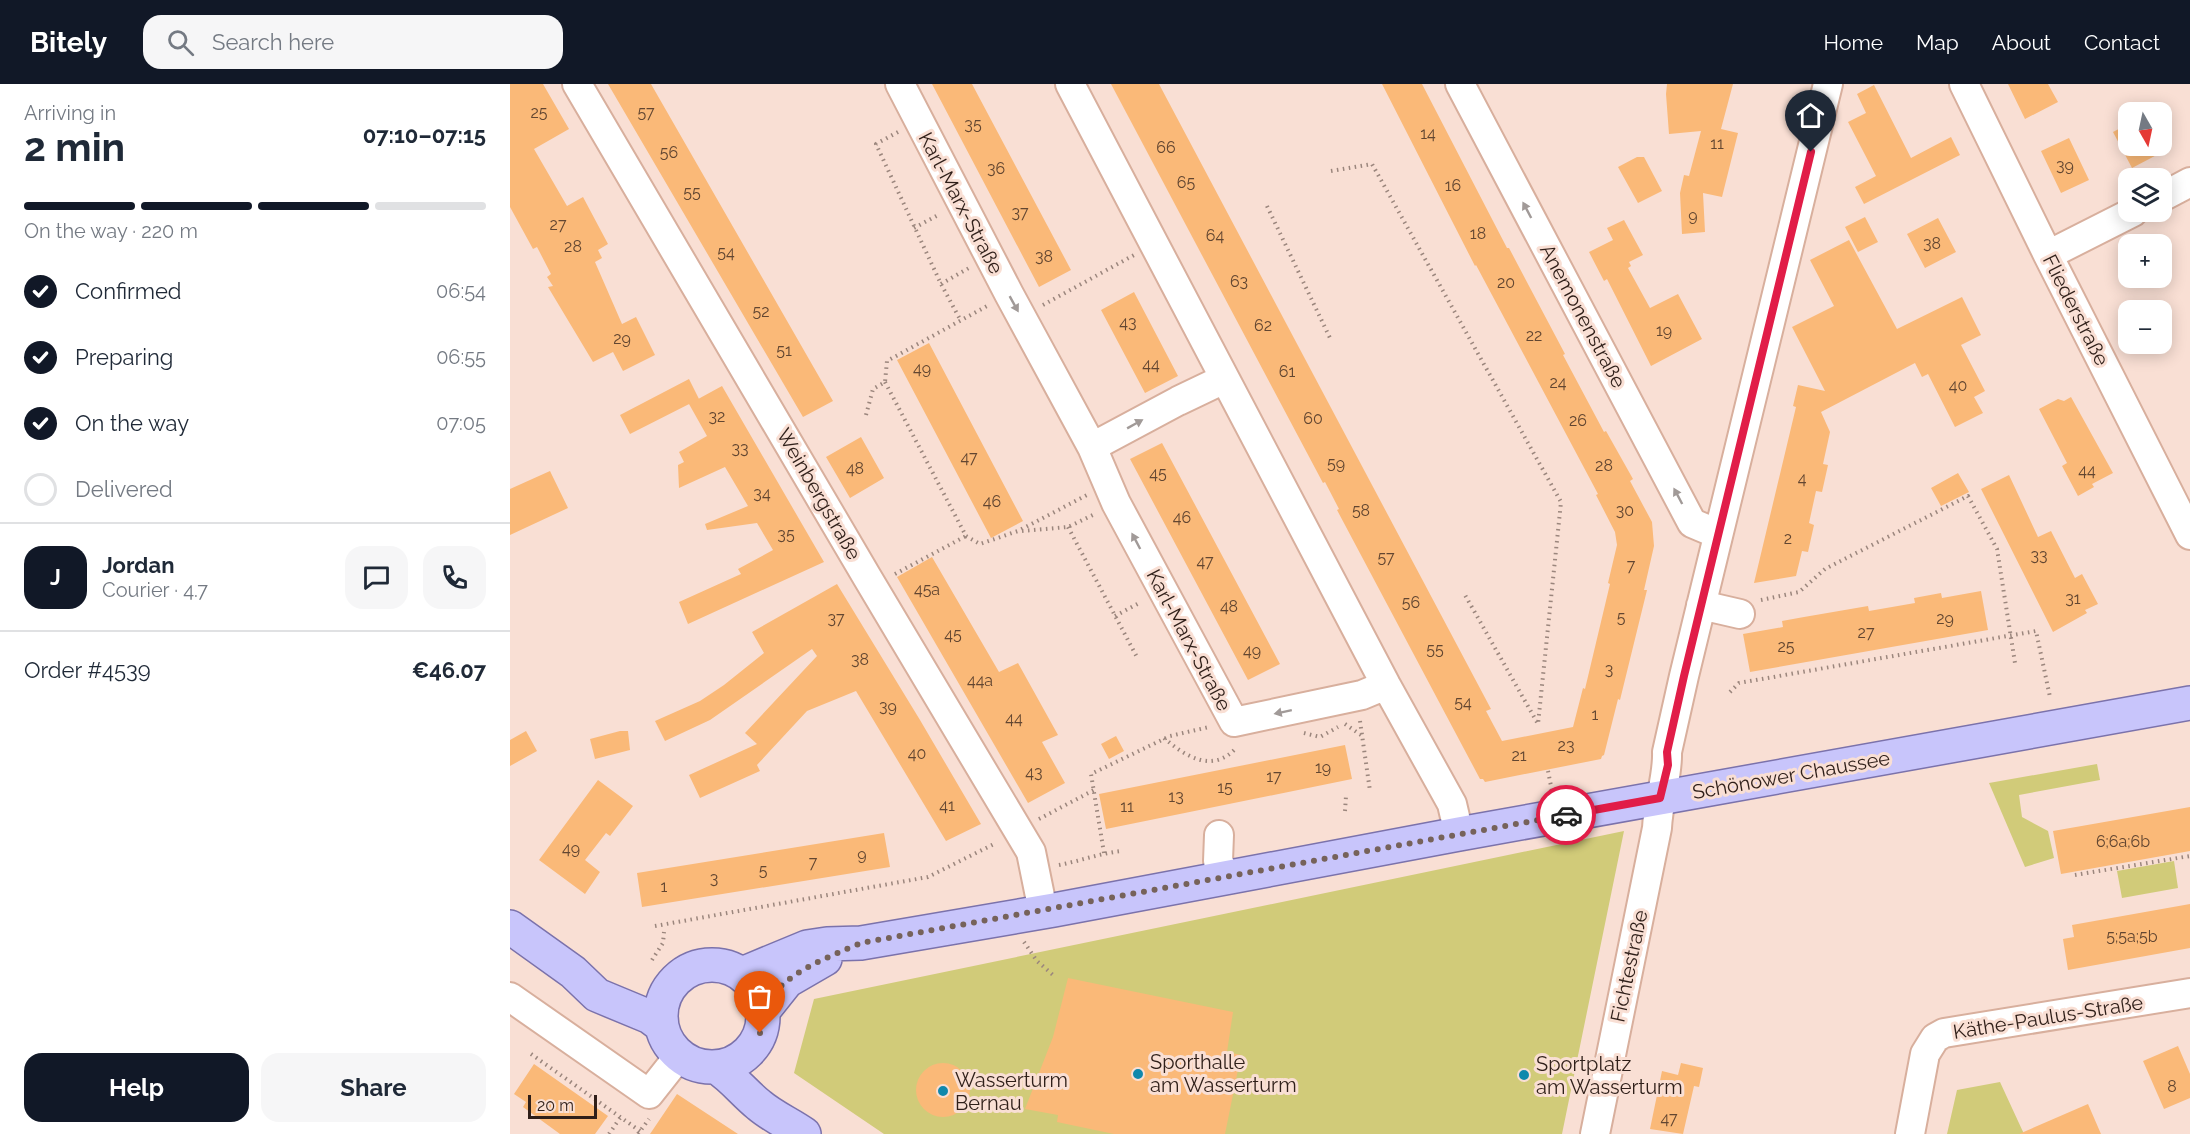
<!DOCTYPE html>
<html lang="en">
<head>
<meta charset="utf-8">
<style>
	:root { --surface:#fff; --page:#f6f6f7; --text:#1f2937; --muted:#747a83; --line:#e0e1e3; --accent:#111827 }
	body { margin:0; font-family:Raleway,sans-serif; background:var(--page); color:var(--text); height:100vh; display:flex; flex-direction:column; font-size:22px; white-space:nowrap }
	* { box-sizing:border-box; margin:0 }
	p { font-size:20px; color:var(--muted) }
	.icon { flex:none; width:33px; height:33px; fill:none; stroke:currentColor; stroke-width:2; stroke-linecap:round; stroke-linejoin:round }
	.map { position:relative; flex:1; overflow:hidden }
	.side { display:flex; flex-direction:column; background:var(--surface); width:510px }
	.side>* { flex:none }
	.needle { width:39px; rotate:171deg }
	.fabs { position:absolute; left:1608px; top:18px; display:grid; gap:12px }
	.fabs a { display:grid; place-items:center; width:54px; height:54px; border-radius:12px; background:var(--surface); box-shadow:0 3px 15px #0003; font-size:30px }
	.scale { position:absolute; left:18px; bottom:15px; width:69px; box-sizing:border-box; padding-left:6px; border:3px solid #2f1f19; border-top:0; font-size:16px; line-height:21px; white-space:nowrap; color:#2f1f19; -webkit-text-stroke:4px #f9dfd4; paint-order:stroke }
	.pin { position:absolute; display:grid; place-items:center; width:51px; height:51px; color:#fff; margin:-62px -26px; border-radius:50% 50% 50% 0; rotate:-45deg; box-shadow:0 0 6px #0007 }
	.pin .icon { rotate:45deg }
	.courier { position:absolute; display:grid; place-items:center; width:60px; height:60px; margin:-30px; border:4px solid #e11d48; border-radius:50%; background:#fff; color:#222; box-shadow:0 2px 8px #0007 }
	.headline em { font-style:normal; font-weight:700 }
	.headline div { display:flex; flex-direction:column-reverse }
	.headline { display:flex; align-items:center; justify-content:space-between; height:102px; padding:0 24px }
	h1 { font-size:39px; font-weight:700; line-height:45px }
	.bar { display:grid; grid-template-columns:repeat(4,1fr); gap:9px 6px; align-content:center; height:72px; padding:0 24px }
	.bar i { height:8px; border-radius:4px; background:var(--line) }
	.bar .current { background:var(--accent) }
	.bar p { grid-column:span 4 }
	.line { display:flex; align-items:center; gap:15px; padding:0 24px; border-top:2px solid var(--line) }
	.line div { flex:1 }
	.round { display:grid; place-items:center; flex:none; width:63px; height:63px; border-radius:18px; background:var(--page) }
	ol { padding:0 24px; list-style:none }
	li { display:flex; align-items:center; gap:18px; height:66px }
	li p { margin-inline-start:auto }
	li .icon { padding:6px; border-radius:50%; background:var(--accent); color:#fff; stroke-width:4 }
	li:last-child { color:var(--muted) }
	li i { width:33px; height:33px; border:3px solid var(--line); border-radius:50% }
	.button { display:flex; gap:12px; margin-top:auto; padding:12px 24px }
	.button a { flex:1; height:69px; border-radius:18px; background:var(--accent); color:#fff; font-size:24px; font-weight:700; line-height:69px; text-align:center }
	.button a+a { background:var(--page); color:var(--text) }
	header { display:flex; align-items:center; gap:36px; box-sizing:border-box; height:84px; padding:0 30px; background:var(--accent); color:#fff }
	header strong { font-size:28px }
	nav { display:flex; gap:33px; margin-inline-start:auto; font-size:21px }
	.search { width:420px; height:54px; background:var(--page); display:flex; align-items:center; gap:15px; box-sizing:border-box; padding:0 21px; border-radius:18px; color:var(--muted); font-size:22px }
	main { display:flex; flex:1; min-height:0 }
	.map>svg:first-child { display:block }
	.green { fill:#d1cb79 }
	.building { fill:#fab978 }
	.lines { fill:none; stroke-linecap:round; stroke-linejoin:round }
	.minor-casing { stroke:#d8af9d; stroke-width:32 }
	.major-casing { stroke:#7b72ab; stroke-width:36 }
	.path { stroke:#9b867d; stroke-width:4; stroke-dasharray:1.5 4.5; stroke-linecap:butt }
	.minor { stroke:#fff; stroke-width:28 }
	.major { stroke:#c8c5fb; stroke-width:33 }
	.oneway { fill:#a19a98 }
	.done { stroke:#76625a; stroke-width:6; stroke-dasharray:0 10.8 }
	.route { stroke:#e11d48; stroke-width:8 }
	.poi-dot { fill:#1088ac; stroke:#f9dfd4; stroke-width:2 }
	.labels { text-anchor:middle; dominant-baseline:central; stroke-width:6; stroke-linejoin:round; paint-order:stroke }
	.number-label { font-size:16px; fill:#624631 }
	.street-label { font-size:20px; fill:#2f1f19; stroke:#f9dfd4 }
	.poi-label { font-size:20px; fill:#2f1f19; stroke:#f9dfd4; text-anchor:start }
</style>
</head>
<body>
<header>
<strong>Bitely</strong>
<div class="search"><svg class="icon" aria-label="search" viewBox="0 0 24 24"><circle cx="10" cy="10" r="6"/><path d="M15 15l6 6"/></svg>Search here</div>
<nav><a>Home</a><a>Map</a><a>About</a><a>Contact</a></nav>
</header>
<main>
<section class="side">
<div class="headline"><div><h1>2 min</h1><p>Arriving in</p></div><em>07:10–07:15</em></div>
<div class="bar"><i class="current"></i><i class="current"></i><i class="current"></i><i></i><p>On the way · 220 m</p></div>
<ol>
<li><svg class="icon" aria-label="check" viewBox="0 0 24 24"><path d="M5 12l5 5 9-10"/></svg>Confirmed<p>06:54</p></li>
<li><svg class="icon" aria-label="check" viewBox="0 0 24 24"><path d="M5 12l5 5 9-10"/></svg>Preparing<p>06:55</p></li>
<li><svg class="icon" aria-label="check" viewBox="0 0 24 24"><path d="M5 12l5 5 9-10"/></svg>On the way<p>07:05</p></li>
<li><i></i>Delivered</li>
</ol>
<div class="line" style="height:108px"><b class="round" style="background:var(--accent);color:#fff">J</b><div><b>Jordan</b><p>Courier · 4.7</p></div><a class="round"><svg class="icon" aria-label="chat" viewBox="0 0 24 24"><path d="M4 5h16v11H9l-5 4z"/></svg></a><a class="round"><svg class="icon" aria-label="phone" viewBox="0 0 24 24"><path d="M5 4h4l2 5-3 2q2 4 5 5l2-3 5 2v4C11 20 4 13 5 4z"/></svg></a></div>
<div class="line" style="height:78px"><div>Order #4539</div><b>€46.07</b></div>
<div class="button"><a>Help</a><a>Share</a></div>
</section>
<div class="map">
<svg width="1680" height="1050" viewBox="0 0 1680 1050">
	<rect width="100%" height="100%" fill="#f9dfd4"/>
	<!-- green -->
	<path class="green" d="M 1587,680 L 1590,696 L 1509,711 L 1512,733 L 1538,747 L 1544,774 L 1515,783 L 1479,699 Z
		M 1114,747 L 1052,1050 L 374,1050 L 284,989 L 304,915 Z
		M 1664,777 L 1668,804 L 1612,814 L 1607,787 Z
		M 1490,998 L 1514,1050 L 1437,1050 L 1447,1006 Z"/>
	<!-- building -->
	<path class="building" d="M 0,0 L 33,0 L 59,45 L 24,65 L 57,122 L 73,113 L 98,160 L 88,166 L 92,174 L 85,178 L 112,240 L 126,233 L 145,271 L 113,287 L 103,268 L 83,278 L 38,203 L 43,202 L 37,193 L 41,190 L 27,163 L 23,165 L 0,123 Z
		M 98,0 L 141,0 L 323,317 L 293,333 Z
		M 422,0 L 462,0 L 561,186 L 529,203 Z
		M 601,0 L 649,0 L 981,625 L 976,627 L 992,657 L 1063,643 L 1073,604 L 1075,605 L 1100,500 L 1098,499 L 1107,461 L 1105,448 L 1086,411 L 1088,410 L 966,181 L 965,182 L 872,0 L 912,0 L 997,164 L 999,164 L 1055,270 L 1053,271 L 1094,348 L 1096,347 L 1123,395 L 1120,397 L 1142,438 L 1144,462 L 1134,506 L 1137,506 L 1110,616 L 1108,615 L 1094,671 L 1092,672 L 1091,675 L 975,698 L 973,695 L 970,695 L 827,426 L 829,425 L 815,398 L 813,399 Z
		M 1157,0 L 1223,0 L 1211,45 L 1228,49 L 1212,113 L 1193,109 L 1195,148 L 1172,150 L 1170,109 L 1174,91 L 1179,92 L 1191,47 L 1159,50 L 1156,10 Z
		M 1498,0 L 1538,0 L 1548,18 L 1515,35 Z
		M 1364,1 L 1401,74 L 1441,53 L 1450,71 L 1354,120 L 1345,103 L 1366,92 L 1338,38 L 1356,29 L 1347,10 Z
		M 1618,40 L 1618,62 L 1652,62 L 1652,47 L 1660,64 L 1622,84 L 1603,48 Z
		M 1559,54 L 1579,96 L 1551,109 L 1531,67 Z
		M 1127,73 L 1134,73 L 1152,107 L 1128,119 L 1108,83 Z
		M 1355,133 L 1368,158 L 1348,168 L 1335,143 Z
		M 1428,134 L 1446,168 L 1415,184 L 1397,150 Z
		M 1114,136 L 1133,171 L 1119,178 L 1121,182 L 1118,184 L 1140,224 L 1168,210 L 1192,255 L 1141,282 L 1097,195 L 1094,197 L 1079,168 L 1103,156 L 1097,144 Z
		M 1339,156 L 1387,245 L 1452,213 L 1471,251 L 1451,261 L 1475,307 L 1464,313 L 1473,329 L 1445,343 L 1418,290 L 1412,293 L 1405,279 L 1311,328 L 1320,348 L 1313,380 L 1318,381 L 1312,408 L 1306,407 L 1299,439 L 1304,441 L 1298,468 L 1292,467 L 1286,492 L 1244,499 L 1286,323 L 1283,322 L 1288,301 L 1315,307 L 1282,243 L 1324,222 L 1300,176 Z
		M 624,208 L 668,292 L 635,309 L 591,226 Z
		M 419,259 L 513,437 L 481,454 L 387,276 Z
		M 179,295 L 189,315 L 120,350 L 110,331 Z
		M 212,302 L 314,478 L 178,540 L 169,518 L 231,490 L 228,485 L 263,466 L 247,439 L 197,446 L 195,440 L 238,422 L 215,383 L 169,404 L 168,381 L 174,378 L 169,368 L 197,352 L 179,320 Z
		M 1561,313 L 1603,389 L 1582,400 L 1584,403 L 1568,412 L 1552,382 L 1557,379 L 1529,325 L 1548,315 L 1554,317 Z
		M 351,353 L 374,394 L 340,414 L 316,373 Z
		M 652,359 L 770,580 L 738,596 L 620,375 Z
		M 40,387 L 58,424 L 0,451 L 0,405 Z
		M 1448,389 L 1459,408 L 1431,422 L 1421,404 Z
		M 1499,391 L 1528,453 L 1541,447 L 1565,494 L 1572,490 L 1588,520 L 1575,526 L 1577,529 L 1543,548 L 1471,405 Z
		M 422,473 L 489,588 L 508,579 L 548,651 L 532,658 L 555,699 L 518,719 L 387,493 Z
		M 327,500 L 410,636 L 471,740 L 436,757 L 346,607 L 297,627 L 247,681 L 250,687 L 190,714 L 179,691 L 247,660 L 235,649 L 307,572 L 302,565 L 200,636 L 155,657 L 145,637 L 190,617 L 214,601 L 254,569 L 242,548 Z
		M 1471,507 L 1478,546 L 1240,588 L 1233,550 L 1273,543 L 1272,537 L 1294,533 L 1358,522 L 1359,527 L 1405,519 L 1404,514 L 1431,509 L 1432,514 Z
		M 16,647 L 27,667 L 0,682 L 0,656 Z
		M 110,647 L 118,647 L 120,666 L 85,675 L 80,655 Z
		M 606,652 L 614,667 L 599,675 L 591,660 Z
		M 835,661 L 842,695 L 596,745 L 589,710 Z
		M 88,696 L 123,722 L 100,752 L 96,749 L 75,776 L 90,788 L 75,810 L 29,776 Z
		M 1680,723 L 1680,767 L 1551,790 L 1543,747 Z
		M 374,749 L 380,783 L 132,823 L 127,789 Z
		M 1680,820 L 1680,864 L 1558,886 L 1553,855 L 1564,853 L 1562,841 Z
		M 558,894 L 723,928 L 717,968 L 731,971 L 715,1050 L 604,1050 L 547,1038 L 548,1031 L 515,1025 L 543,953 Z
		M 1668,962 L 1680,990 L 1680,1014 L 1654,1025 L 1633,977 Z
		M406 1006a27 27 0 1 1 54 0a27 27 0 1 1-54 0Z
		M 1171,979 L 1193,984 L 1189,1003 L 1184,1002 L 1173,1050 L 1140,1045 L 1152,987 L 1168,991 Z
		M 24,980 L 98,1032 L 85,1050 L 50,1050 L 13,1023 L 16,1018 L 4,1010 Z
		M 167,1010 L 228,1050 L 140,1050 Z
		M 1578,1020 L 1591,1050 L 1509,1050 Z"/>
	<g class="lines">
		<!-- minor casing -->
		<g class="minor-casing">
			<path id="minor" d="M 67,0 L 357,493 L 521,768 L 533,827
				M 390,0 L 499,210 L 582,363 L 606,419 L 724,638 L 852,611 L 876,601
				M 560,0 L 876,601 L 942,720 L 949,750
				M 950,0 L 1182,439 L 1208,450
				M 1454,0 L 1538,171 L 1680,451
				M 1652,113 L 1680,98
				M 1538,171 L 1623,128
				M 582,363 L 668,317 L 714,295
				M 1191,521 L 1230,530
				M 709,751 L 708,777 L 717,793
				M 0,913 L 139,1010 L 169,972
				M 1085,1050 L 1147,744 C 1148,718 1158,693 1157,668 L 1174,592 L 1318,0
				M 1400,1050 L 1415,970 L 1425,954 L 1434,949 L 1680,909"/>
		</g>
		<!-- major casing -->
		<g class="major-casing">
			<path id="major" d="M 0,843 L 63,888 L 87,911 L 140,933 L 152,942
				M151 932a51 51 0 1 1 102 0a51 51 0 1 1-102 0Z
				M 232,890 L 297,863 L 317,860 L 351,859 L 544,826 L 949,750 L 1680,619
				M 253,927 L 277,897 L 315,875
				M 206,983 C 223,994 234,1009 249,1021 C 263,1033 280,1040 294,1050"/>
		</g>
		<!-- path -->
		<path class="path" d="M 388,48 L 366,60 L 431,200 L 451,237
			M 821,87 L 862,80 L 1051,418 L 1028,640 L 955,511
			M 757,122 L 820,254
			M 404,144 L 430,130
			M 431,200 L 459,184
			M 533,221 L 624,171
			M 375,298 L 456,452 L 470,460 L 508,447 L 577,411
			M 356,331 L 363,305 L 375,298 L 377,277 L 477,222
			M 558,443 L 628,575
			M 512,447 L 558,443 L 585,430
			M 385,490 L 456,452
			M 1251,516 L 1289,508 L 1315,485 L 1458,412 L 1487,465 L 1505,579
			M 605,532 L 631,518
			M 1220,608 L 1229,599 L 1526,547 L 1540,613
			M 850,637 L 860,707
			M 835,640 L 851,651
			M 794,649 L 810,653 L 828,643
			M 654,654 C 676,673 703,690 727,663
			M 1038,687 L 1042,707
			M 835,727 L 836,712
			M 529,735 L 584,706
			M 594,769 L 581,690 L 660,652 L 699,643
			M 549,781 C 570,777 591,769 612,767
			M 1565,791 L 1680,772
			M 145,842 L 418,793 L 486,759
			M 514,858 L 527,877 L 543,891
			M 142,876 L 153,859 L 154,848
			M 21,970 L 130,1047
			M 99,1050 L 110,1034
			M 128,1050 L 139,1035"/>
		<!-- minor -->
		<use href="#minor" class="minor"/>
		<!-- major -->
		<use href="#major" class="major"/>
	</g>
	<!-- one-way arrows -->
	<defs><path id="oneway-solid" d="M-6-.8H1V-3.2L6.5 0L1 3.2V.8H-6Z" transform="scale(1.5)"/></defs>
	<g class="oneway">
		<use href="#oneway-solid" transform="translate(1017 126) rotate(-118)"/>
		<use href="#oneway-solid" transform="translate(504 220) rotate(61)"/>
		<use href="#oneway-solid" transform="translate(625 340) rotate(-29)"/>
		<use href="#oneway-solid" transform="translate(1168 412) rotate(-118)"/>
		<use href="#oneway-solid" transform="translate(626 457) rotate(-118)"/>
		<use href="#oneway-solid" transform="translate(773 628) rotate(168)"/>
	</g>
	<g class="lines">
		<!-- done -->
		<path class="done" d="M 250,949 C 252,942 251,932 254,925 C 268,891 319,873 351,859 L 1056,731"/>
		<!-- route -->
		<path class="route" d="M 1056,731 L 1150,714 L 1158,681 L 1157,668 L 1174,592 L 1301,68"/>
	</g>
	<!-- markers -->
	<g class="poi-dot">
		<circle cx="628" cy="990" r="6"/>
		<circle cx="1014" cy="991" r="6"/>
		<circle cx="433" cy="1007" r="6"/>
	</g>
	<g class="labels">
		<!-- number labels -->
		<g class="number-label">
			<text x="29" y="28">25</text>
			<text x="136" y="28">57</text>
			<text x="463" y="40">35</text>
			<text x="918" y="49">14</text>
			<text x="1207" y="59">11</text>
			<text x="656" y="63">66</text>
			<text x="159" y="68">56</text>
			<text x="1555" y="81">39</text>
			<text x="486" y="84">36</text>
			<text x="676" y="98">65</text>
			<text x="943" y="101">16</text>
			<text x="182" y="108">55</text>
			<text x="510" y="128">37</text>
			<text x="1183" y="131">9</text>
			<text x="48" y="140">27</text>
			<text x="968" y="149">18</text>
			<text x="705" y="151">64</text>
			<text x="1422" y="159">38</text>
			<text x="63" y="162">28</text>
			<text x="216" y="168">54</text>
			<text x="534" y="172">38</text>
			<text x="729" y="197">63</text>
			<text x="996" y="198">20</text>
			<text x="251" y="227">52</text>
			<text x="618" y="238">43</text>
			<text x="753" y="241">62</text>
			<text x="1154" y="246">19</text>
			<text x="1024" y="251">22</text>
			<text x="112" y="254">29</text>
			<text x="274" y="266">51</text>
			<text x="641" y="280">44</text>
			<text x="412" y="284">49</text>
			<text x="777" y="287">61</text>
			<text x="1048" y="298">24</text>
			<text x="1448" y="301">40</text>
			<text x="207" y="332">32</text>
			<text x="803" y="334">60</text>
			<text x="1068" y="336">26</text>
			<text x="230" y="364">33</text>
			<text x="459" y="373">47</text>
			<text x="826" y="379">59</text>
			<text x="1094" y="381">28</text>
			<text x="345" y="384">48</text>
			<text x="1577" y="386">44</text>
			<text x="648" y="389">45</text>
			<text x="1292" y="394">4</text>
			<text x="252" y="409">34</text>
			<text x="482" y="417">46</text>
			<text x="851" y="426">58</text>
			<text x="1115" y="426">30</text>
			<text x="672" y="433">46</text>
			<text x="276" y="450">35</text>
			<text x="1278" y="454">2</text>
			<text x="1529" y="471">33</text>
			<text x="876" y="473">57</text>
			<text x="695" y="477">47</text>
			<text x="1121" y="481">7</text>
			<text x="417" y="505">45a</text>
			<text x="1563" y="514">31</text>
			<text x="901" y="518">56</text>
			<text x="719" y="522">48</text>
			<text x="1111" y="533">5</text>
			<text x="326" y="534">37</text>
			<text x="1435" y="534">29</text>
			<text x="1356" y="548">27</text>
			<text x="443" y="550">45</text>
			<text x="1276" y="562">25</text>
			<text x="925" y="565">55</text>
			<text x="742" y="566">49</text>
			<text x="350" y="575">38</text>
			<text x="1099" y="585">3</text>
			<text x="470" y="596">44a</text>
			<text x="953" y="618">54</text>
			<text x="378" y="622">39</text>
			<text x="1085" y="630">1</text>
			<text x="504" y="634">44</text>
			<text x="1056" y="661">23</text>
			<text x="407" y="669">40</text>
			<text x="1009" y="671">21</text>
			<text x="813" y="683">19</text>
			<text x="524" y="688">43</text>
			<text x="764" y="692">17</text>
			<text x="715" y="703">15</text>
			<text x="666" y="712">13</text>
			<text x="437" y="721">41</text>
			<text x="617" y="722">11</text>
			<text x="1613" y="757">6;6a;6b</text>
			<text x="61" y="764">49</text>
			<text x="352" y="770">9</text>
			<text x="303" y="778">7</text>
			<text x="253" y="786">5</text>
			<text x="204" y="794">3</text>
			<text x="154" y="802">1</text>
			<text x="1622" y="852">5;5a;5b</text>
			<text x="1662" y="1002">8</text>
			<text x="1159" y="1034">47</text>
		</g>
		<!-- street labels -->
		<g class="street-label">
			<text transform="translate(451 119) rotate(62)">Karl-Marx-Straße</text>
			<text transform="translate(1566 226) rotate(63)">Fliederstraße</text>
			<text transform="translate(1073 232) rotate(62)">Anemonenstraße</text>
			<text transform="translate(309 410) rotate(60)">Weinbergstraße</text>
			<text transform="translate(679 556) rotate(62)">Karl-Marx-Straße</text>
			<text transform="translate(1281 691) rotate(-10)">Schönower Chaussee</text>
			<text transform="translate(1119 882) rotate(-78)">Fichtestraße</text>
			<text transform="translate(1538 933) rotate(-9)">Käthe-Paulus-Straße</text>
		</g>
		<!-- poi labels -->
		<g class="poi-label">
			<text x="640" y="978">Sporthalle<tspan x="640" dy="23">am Wasserturm</tspan></text>
			<text x="1026" y="980">Sportplatz<tspan x="1026" dy="23">am Wasserturm</tspan></text>
			<text x="445" y="996">Wasserturm<tspan x="445" dy="23">Bernau</tspan></text>
		</g>
	</g>
</svg>
<div class="fabs">
<a><svg class="needle" viewBox="-14 -14 28 28"><path d="M0-13l5 13h-10z" fill="#e53935"/><path d="M0 13l5-13h-10z" fill="#747a83"/></svg></a>
<a><svg class="icon" aria-label="layers" viewBox="0 0 24 24"><path d="M12 4l9 5-9 5-9-5zM3 14l9 5 9-5"/></svg></a>
<a>+</a>
<a>−</a>
</div>
<div class="scale">20 m</div>
<div class="pin" style="left:250px;top:949px;background:#ea580c"><svg class="icon" aria-label="bag" viewBox="0 0 24 24"><path d="M5 8h14l-1 12H6zM9 8a3 3 0 0 1 6 0"/></svg></div>
<div class="pin" style="left:1301px;top:68px;background:#1f2937"><svg class="icon" aria-label="home" viewBox="0 0 24 24"><path d="M3 11l9-7 9 7M6 9v11h12V9"/></svg></div>
<div class="courier" style="left:1056px;top:731px"><svg class="icon" aria-label="car" viewBox="0 0 24 24"><path d="M5 17H2v-5l4-1 3-4h7l3 4 3 1v5h-3M9 17h6M6 11h13"/><circle cx="7" cy="17" r="2"/><circle cx="17" cy="17" r="2"/></svg></div>
</div>
</main>
</body>
</html>
